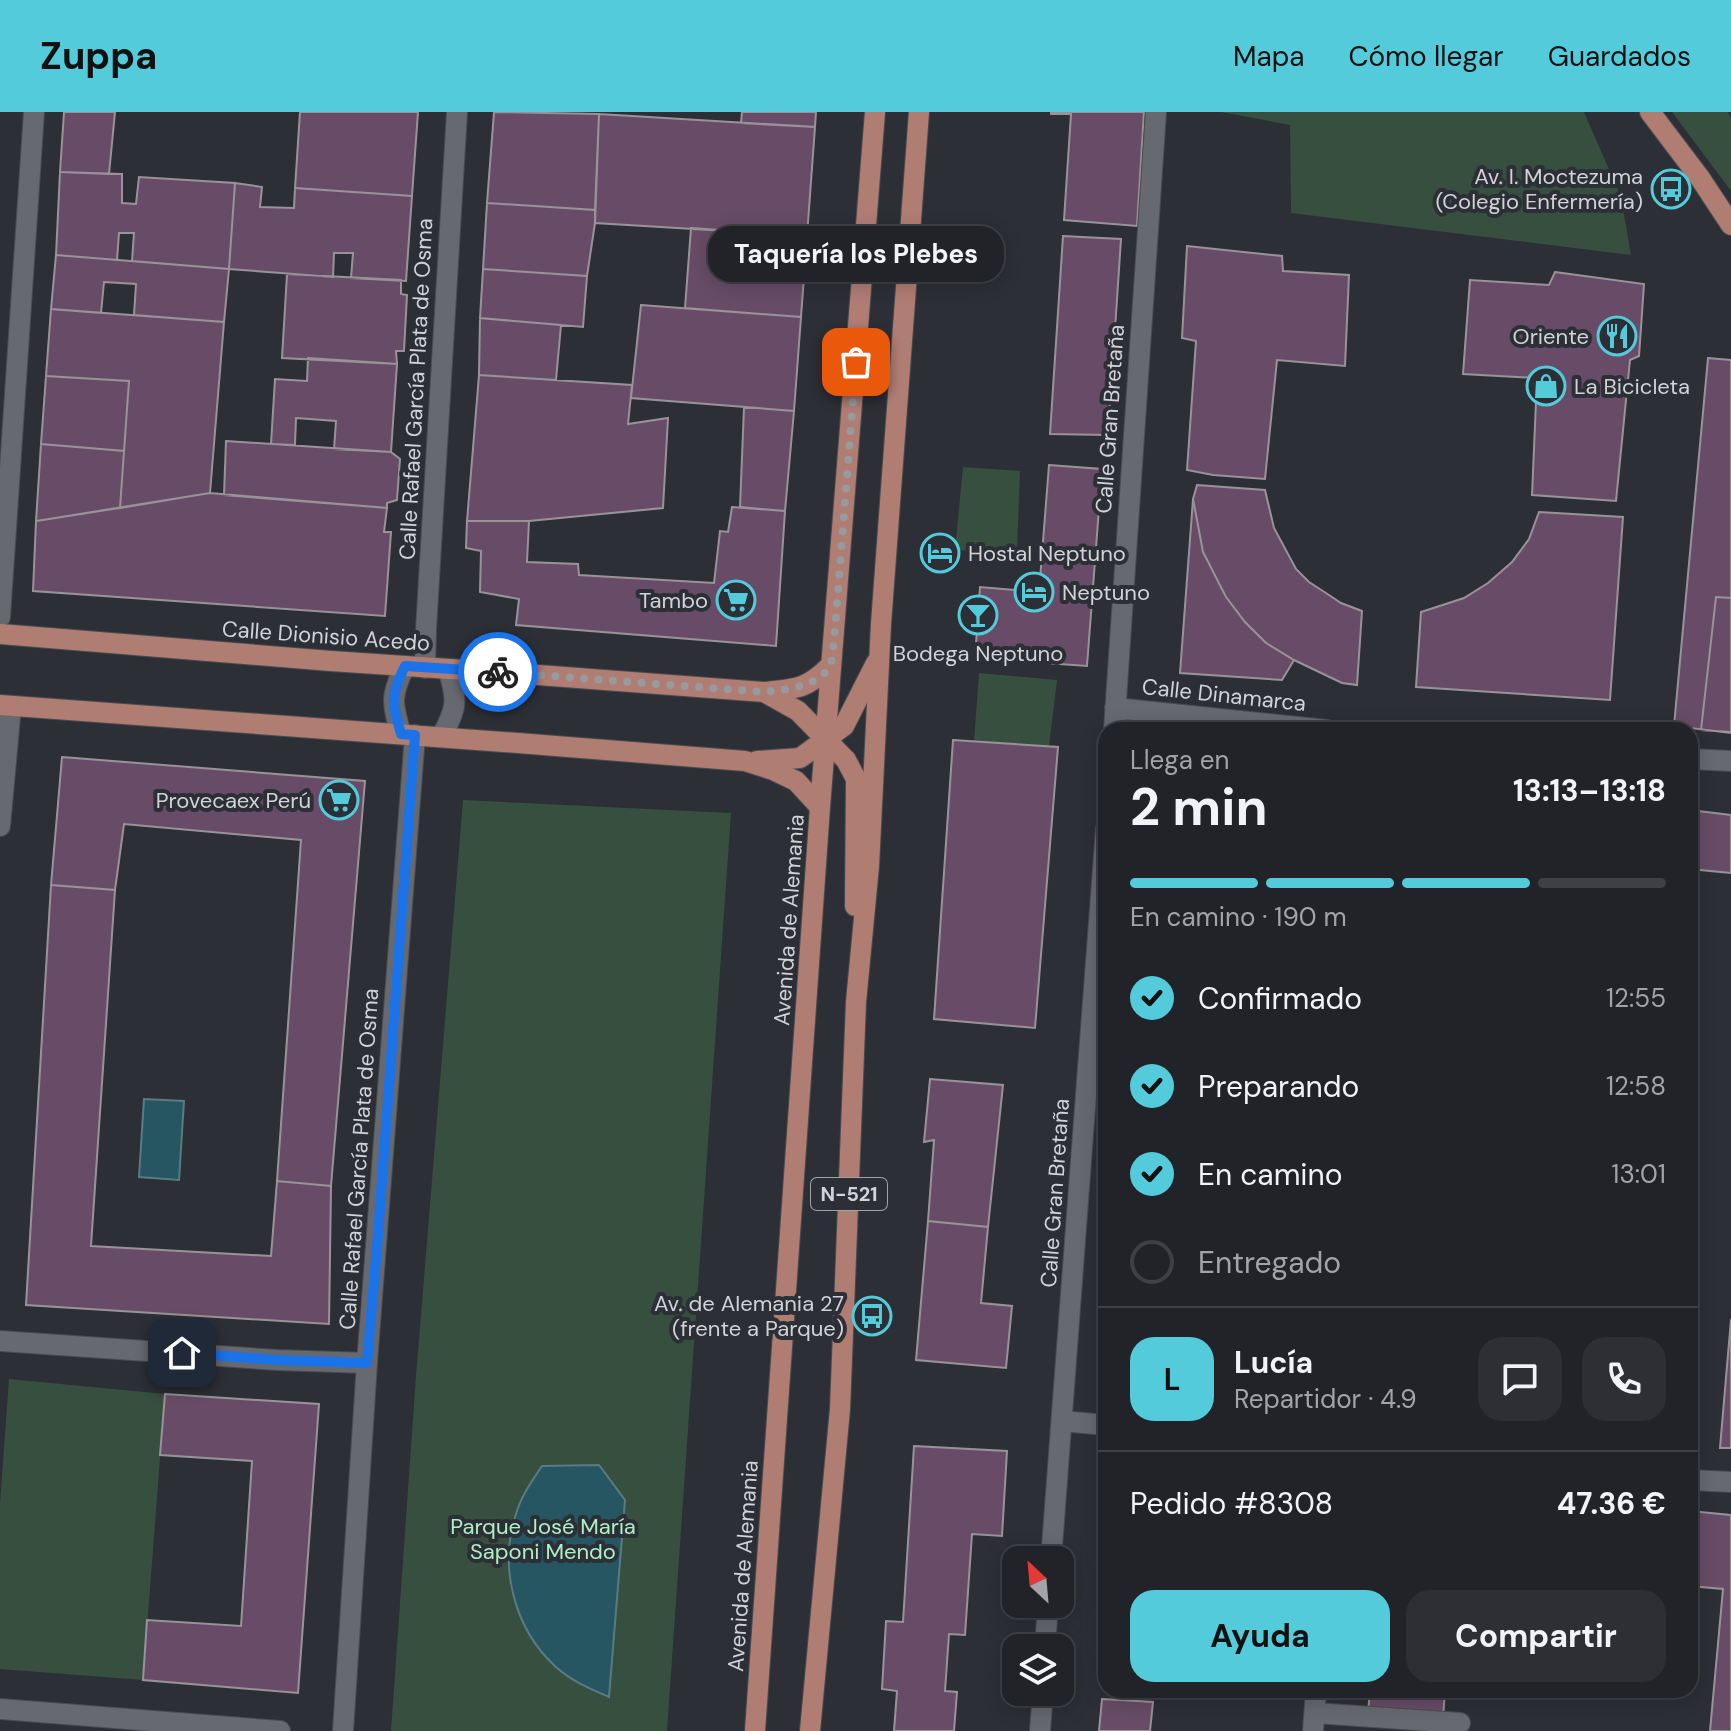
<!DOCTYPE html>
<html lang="es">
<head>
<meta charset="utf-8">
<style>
	:root { --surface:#212328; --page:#2d2f34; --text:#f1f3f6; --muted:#a2a4a8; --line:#3e4045; --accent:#53cbda }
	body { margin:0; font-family:"DM Sans",sans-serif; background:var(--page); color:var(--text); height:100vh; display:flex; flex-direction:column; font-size:30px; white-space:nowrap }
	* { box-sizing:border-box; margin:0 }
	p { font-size:26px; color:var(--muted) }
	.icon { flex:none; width:44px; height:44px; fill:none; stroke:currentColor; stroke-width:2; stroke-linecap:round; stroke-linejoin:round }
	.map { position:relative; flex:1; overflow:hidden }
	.sheet { position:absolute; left:1098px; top:610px; width:600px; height:976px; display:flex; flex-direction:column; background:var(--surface); border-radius:24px; box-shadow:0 4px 20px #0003,0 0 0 2px var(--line) }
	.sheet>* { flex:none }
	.needle { width:52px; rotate:334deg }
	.fabs { position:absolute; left:1002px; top:1434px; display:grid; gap:16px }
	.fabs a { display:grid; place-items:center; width:72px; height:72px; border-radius:16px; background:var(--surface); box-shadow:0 4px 20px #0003,0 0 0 2px var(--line); font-size:40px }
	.pin { position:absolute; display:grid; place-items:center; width:68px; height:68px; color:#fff; margin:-34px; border-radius:16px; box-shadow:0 4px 12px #0006 }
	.courier { position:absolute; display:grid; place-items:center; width:80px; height:80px; margin:-40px; border:6px solid #1a73e8; border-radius:50%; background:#fff; color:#222; box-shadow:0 2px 10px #0007 }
	.bubble { position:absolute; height:56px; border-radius:24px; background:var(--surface); box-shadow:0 4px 20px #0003,0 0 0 2px var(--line); font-size:26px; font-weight:700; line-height:56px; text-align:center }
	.summary em { font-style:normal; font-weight:700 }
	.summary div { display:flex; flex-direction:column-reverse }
	.summary { display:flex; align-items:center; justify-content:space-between; height:136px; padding:0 32px }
	h1 { font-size:52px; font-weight:700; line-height:60px }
	.bar { display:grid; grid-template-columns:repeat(4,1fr); gap:12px 8px; align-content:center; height:96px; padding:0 32px }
	.bar i { height:10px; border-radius:6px; background:var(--line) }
	.bar .selected { background:var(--accent) }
	.bar p { grid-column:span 4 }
	.line { display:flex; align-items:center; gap:20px; padding:0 32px; border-top:2px solid var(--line) }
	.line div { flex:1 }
	.round { display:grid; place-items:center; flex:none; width:84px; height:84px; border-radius:24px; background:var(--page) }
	ol { padding:0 32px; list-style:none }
	li { display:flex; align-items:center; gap:24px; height:88px }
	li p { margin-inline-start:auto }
	li .icon { padding:8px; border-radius:50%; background:var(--accent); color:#111; stroke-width:4 }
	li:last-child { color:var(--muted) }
	li i { width:44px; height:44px; border:4px solid var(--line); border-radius:50% }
	.cta { display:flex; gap:16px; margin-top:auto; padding:16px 32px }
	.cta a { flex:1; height:92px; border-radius:24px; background:var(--accent); color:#111; font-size:32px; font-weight:700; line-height:92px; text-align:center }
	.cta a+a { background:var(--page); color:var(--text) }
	header { display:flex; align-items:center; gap:48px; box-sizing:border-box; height:112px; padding:0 40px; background:var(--accent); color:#111 }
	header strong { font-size:38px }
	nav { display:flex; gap:44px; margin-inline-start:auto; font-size:28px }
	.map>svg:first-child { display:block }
	.green { fill:#364f3f }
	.water { fill:#255661; stroke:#597c84; stroke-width:2 }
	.building { fill:#684c67; stroke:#999398; stroke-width:2 }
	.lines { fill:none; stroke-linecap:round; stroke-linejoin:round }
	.minor-casing { stroke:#4a4c50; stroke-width:22 }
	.major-casing { stroke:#4a4c50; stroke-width:22 }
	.minor { stroke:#676970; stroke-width:20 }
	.major { stroke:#b07d73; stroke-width:20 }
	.done { stroke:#979a9e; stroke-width:8; stroke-dasharray:0 14.4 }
	.route { stroke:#1a73e8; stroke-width:10 }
	.labels { text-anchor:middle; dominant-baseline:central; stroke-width:8; stroke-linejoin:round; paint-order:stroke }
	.shield { fill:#2c2f35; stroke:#a0a2a6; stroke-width:2 }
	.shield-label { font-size:20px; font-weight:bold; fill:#d1d3d6 }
	.poi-label { font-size:22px; fill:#d1d3d6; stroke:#2c2f35; text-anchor:end }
	.street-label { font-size:22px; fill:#d1d3d6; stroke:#2c2f35 }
	.park-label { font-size:22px; fill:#afefc6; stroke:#2c2f35 }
</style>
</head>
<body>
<header>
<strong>Zuppa</strong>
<nav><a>Mapa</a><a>Cómo llegar</a><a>Guardados</a></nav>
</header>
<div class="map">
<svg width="1731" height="1619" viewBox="0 0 1731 1619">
	<rect width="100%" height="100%" fill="#2c2f35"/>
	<!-- green -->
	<path class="green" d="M 1221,0 L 1584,0 L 1621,85 L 1631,143 L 1291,101 L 1290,13 Z
		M 1672,0 L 1728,0 L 1731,6 L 1731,79 Z
		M 963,355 L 1020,359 L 1017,441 L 955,438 Z
		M 979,561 L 1057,568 L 1049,634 L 974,629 Z
		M 463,688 L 731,701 L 667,1619 L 391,1619 L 416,1264 Z
		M 9,1267 L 165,1282 L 143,1568 L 0,1557 L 0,1391 Z"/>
	<!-- water -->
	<path class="water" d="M 144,987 L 184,989 L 179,1068 L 139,1065 Z
		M 599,1353 L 625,1388 L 609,1585 C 591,1577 571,1569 556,1555 C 515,1518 498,1456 516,1402 C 521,1384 532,1369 542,1354 Z"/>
	<!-- building -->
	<path class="building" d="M 64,0 L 115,0 L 109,62 L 60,60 Z
		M 300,0 L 418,0 L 412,84 L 295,76 Z
		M 494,0 L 599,2 L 595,98 L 487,91 Z
		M 742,0 L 816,0 L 815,15 L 741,11 Z
		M 1051,0 L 1144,0 L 1137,114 L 1064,108 L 1071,2 L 1051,2 Z
		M 599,2 L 815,15 L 807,124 L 595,111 Z
		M 60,60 L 122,62 L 122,91 L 136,92 L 139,65 L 235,71 L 229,157 L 132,149 L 134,121 L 119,121 L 117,148 L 56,143 Z
		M 235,71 L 262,75 L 260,95 L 294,96 L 295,76 L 412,84 L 406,169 L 351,166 L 353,141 L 334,141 L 333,165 L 229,157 Z
		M 487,91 L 595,98 L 595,111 L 587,164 L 483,157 Z
		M 691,116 L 807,124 L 801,205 L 685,196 Z
		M 1063,124 L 1121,127 L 1108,323 L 1050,322 Z
		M 1187,134 L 1282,144 L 1283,159 L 1349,163 L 1345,254 L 1277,248 L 1265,367 L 1213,363 L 1187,358 L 1196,229 L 1182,226 Z
		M 56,143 L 229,157 L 224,210 L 134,203 L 136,172 L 104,170 L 101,201 L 51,197 Z
		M 483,157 L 587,164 L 583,215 L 480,206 Z
		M 1555,160 L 1644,172 L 1639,244 L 1630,248 L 1616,389 L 1532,383 L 1537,266 L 1463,262 L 1470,168 L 1549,173 Z
		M 287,162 L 401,168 L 401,182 L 407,183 L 404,239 L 396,239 L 397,252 L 282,246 Z
		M 641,193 L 801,205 L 794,299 L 631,286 Z
		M 51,197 L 224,210 L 210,381 L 120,396 L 129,269 L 46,264 Z
		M 480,206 L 561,213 L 556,268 L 479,263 Z
		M 308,246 L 397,252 L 391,340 L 334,337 L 336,309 L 296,306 L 295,333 L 271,332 L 275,267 L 307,269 Z
		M 1708,246 L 1731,248 L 1731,621 L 1674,614 Z
		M 479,263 L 632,273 L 628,312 L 668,306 L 663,396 L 529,409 L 467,409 Z
		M 46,264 L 129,269 L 124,339 L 41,332 Z
		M 744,295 L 794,299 L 785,399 L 740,395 Z
		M 226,329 L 391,340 L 400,347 L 397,388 L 387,391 L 387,396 L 224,383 Z
		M 41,332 L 124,339 L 120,396 L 36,409 Z
		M 1049,353 L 1102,357 L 1087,554 L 975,546 L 980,475 L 1039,480 Z
		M 1197,373 L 1265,378 L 1274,416 L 1296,457 L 1309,470 L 1329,483 L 1341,491 L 1362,499 L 1357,573 L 1342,571 L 1294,548 L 1266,531 L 1245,510 L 1226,485 L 1203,440 L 1193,387 Z
		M 210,381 L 387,396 L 384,420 L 391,420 L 385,504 L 33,479 L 36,409 Z
		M 1193,387 L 1203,440 L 1226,485 L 1245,510 L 1266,531 L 1294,548 L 1282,568 L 1180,561 Z
		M 732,395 L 785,399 L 776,534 L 516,513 L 519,487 L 480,480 L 481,439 L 466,436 L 467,409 L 529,409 L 527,450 L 578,452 L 579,463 L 714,471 L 720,419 L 728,420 Z
		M 1539,400 L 1623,405 L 1610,588 L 1416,575 L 1421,500 L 1464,486 L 1488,471 L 1512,450 L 1529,427 Z
		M 1716,485 L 1731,486 L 1731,620 L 1701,618 Z
		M 953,628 L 1058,635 L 1035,916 L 934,907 Z
		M 62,645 L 365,669 L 331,1074 L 277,1069 L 301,728 L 124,712 L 115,778 L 51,773 Z
		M 1690,698 L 1731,703 L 1731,761 L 1690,757 Z
		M 51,773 L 115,778 L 91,1134 L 271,1144 L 277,1069 L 331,1074 L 329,1212 L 26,1193 Z
		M 930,967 L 1003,973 L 988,1115 L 928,1109 L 934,1028 L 924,1030 Z
		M 928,1109 L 988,1115 L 981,1191 L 1012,1194 L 1006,1256 L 916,1248 Z
		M 1731,1207 L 1731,1336 L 1720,1336 Z
		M 165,1282 L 319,1292 L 298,1581 L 143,1568 L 147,1508 L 241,1514 L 252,1349 L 160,1343 Z
		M 914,1334 L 1007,1339 L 1002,1424 L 972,1422 L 965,1523 L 949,1522 L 945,1579 L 957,1580 L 954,1619 L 894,1619 L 897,1579 L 882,1577 L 886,1509 L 903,1510 Z
		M 1690,1399 L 1731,1403 L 1731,1619 L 1710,1619 L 1723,1477 L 1690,1474 Z
		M 1370,1578 L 1445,1578 L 1443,1607 L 1368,1601 Z
		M 1102,1587 L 1153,1590 L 1150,1619 L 1099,1619 Z"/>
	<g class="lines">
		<!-- minor casing -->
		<g class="minor-casing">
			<path id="minor" d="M 0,505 L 34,0
				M 425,556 L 426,517 L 457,0
				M 1115,596 L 1327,618
				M 1114,618 L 1156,0
				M 401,622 C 392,591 390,584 405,554
				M 441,625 C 457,597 458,588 448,557
				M 1690,647 L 1731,649
				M 0,714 L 11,594
				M 0,1229 L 277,1248 L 367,1251
				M 1062,1309 L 1106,1313
				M 1690,1368 L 1731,1370
				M 1051,1448 L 1106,717
				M 1045,1536 L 1048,1492
				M 0,1597 L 280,1619
				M 1315,1601 L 1460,1611
				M 343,1619 L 367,1251 L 415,623
				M 1040,1619 L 1043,1580
				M 1313,1619 L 1316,1578"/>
		</g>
		<!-- major casing -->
		<g class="major-casing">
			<path id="major" d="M 1650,0 L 1700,66 L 1731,113
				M 0,522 L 331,549 L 525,562 L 764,580 C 797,577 807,577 831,553
				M 764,580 L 798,599 L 846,648 L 856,667 L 855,794
				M 0,593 L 518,631 L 745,649 L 773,658 L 796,669 L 820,695
				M 757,649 L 800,646 L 844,614 L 876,551
				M 755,1619 L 820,695 L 875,0
				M 810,1619 L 840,1297 L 856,890 L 869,754 L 881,512 L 919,0"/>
		</g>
		<!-- minor -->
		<use href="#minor" class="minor"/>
		<!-- major -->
		<use href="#major" class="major"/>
	</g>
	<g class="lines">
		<!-- done -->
		<path class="done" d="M 498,560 L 764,580 C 785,578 824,574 831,550 C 833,544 833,536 834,530 L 856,250"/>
		<!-- route -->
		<path class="route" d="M 182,1241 L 277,1248 L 367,1251 L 378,1123 L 415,623 L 401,622 C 392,591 390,584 405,554 L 498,560"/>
	</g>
	<!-- icons -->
	<defs>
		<g id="bus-ring" transform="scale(2)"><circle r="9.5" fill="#2c2f35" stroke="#53cbda" stroke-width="1.5"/><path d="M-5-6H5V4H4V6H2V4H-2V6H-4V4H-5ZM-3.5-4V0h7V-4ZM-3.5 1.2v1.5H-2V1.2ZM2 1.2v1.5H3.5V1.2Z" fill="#53cbda"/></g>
		<g id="restaurant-ring" transform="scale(2)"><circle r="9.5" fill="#2c2f35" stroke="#53cbda" stroke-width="1.5"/><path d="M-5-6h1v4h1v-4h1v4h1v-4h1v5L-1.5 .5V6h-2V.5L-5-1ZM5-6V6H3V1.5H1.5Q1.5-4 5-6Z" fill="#53cbda"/></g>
		<g id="shop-ring" transform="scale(2)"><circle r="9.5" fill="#2c2f35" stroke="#53cbda" stroke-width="1.5"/><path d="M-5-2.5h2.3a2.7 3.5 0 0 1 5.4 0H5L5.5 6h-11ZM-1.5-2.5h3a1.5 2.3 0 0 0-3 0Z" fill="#53cbda"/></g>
		<g id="hotel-ring" transform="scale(2)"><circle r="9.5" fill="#2c2f35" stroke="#53cbda" stroke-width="1.5"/><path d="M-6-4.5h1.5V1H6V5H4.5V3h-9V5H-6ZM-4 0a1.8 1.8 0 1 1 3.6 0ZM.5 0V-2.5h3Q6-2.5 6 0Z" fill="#53cbda"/></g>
		<g id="supermarket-ring" transform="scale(2)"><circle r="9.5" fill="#2c2f35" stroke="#53cbda" stroke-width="1.5"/><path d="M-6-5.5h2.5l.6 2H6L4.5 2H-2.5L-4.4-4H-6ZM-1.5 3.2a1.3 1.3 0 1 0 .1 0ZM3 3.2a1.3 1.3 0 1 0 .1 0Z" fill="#53cbda"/></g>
		<g id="bar-ring" transform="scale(2)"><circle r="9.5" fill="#2c2f35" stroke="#53cbda" stroke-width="1.5"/><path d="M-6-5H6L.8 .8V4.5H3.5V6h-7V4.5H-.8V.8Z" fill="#53cbda"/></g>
	</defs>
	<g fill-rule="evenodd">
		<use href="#bus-ring" x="1671" y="77"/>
		<use href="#restaurant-ring" x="1617" y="224"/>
		<use href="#shop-ring" x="1546" y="274"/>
		<use href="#hotel-ring" x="940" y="441"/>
		<use href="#hotel-ring" x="1034" y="480"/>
		<use href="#supermarket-ring" x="736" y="488"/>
		<use href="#bar-ring" x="978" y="503"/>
		<use href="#supermarket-ring" x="339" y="688"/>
		<use href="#bus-ring" x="872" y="1204"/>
	</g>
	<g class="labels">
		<!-- shield labels -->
		<rect class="shield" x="811" y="1066" width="76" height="32" rx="6"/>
		<g class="shield-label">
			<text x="849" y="1082">N-521</text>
		</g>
		<!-- poi labels -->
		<g class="poi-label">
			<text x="1643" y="64">Av. I. Moctezuma<tspan x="1643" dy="25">(Colegio Enfermería)</tspan></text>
			<text x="1589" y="224">Oriente</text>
			<text x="1574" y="274" text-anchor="start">La Bicicleta</text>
			<text x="968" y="441" text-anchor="start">Hostal Neptuno</text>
			<text x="1062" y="480" text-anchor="start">Neptuno</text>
			<text x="708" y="488">Tambo</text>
			<text x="978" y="541" text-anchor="middle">Bodega Neptuno</text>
			<text x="311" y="688">Provecaex Perú</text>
			<text x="844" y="1191">Av. de Alemania 27<tspan x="844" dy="25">(frente a Parque)</tspan></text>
		</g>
		<!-- street labels -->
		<g class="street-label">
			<text transform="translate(416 277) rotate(-87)">Calle Rafael García Plata de Osma</text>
			<text transform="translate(1110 307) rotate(-86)">Calle Gran Bretaña</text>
			<text transform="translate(326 524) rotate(4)">Calle Dionisio Acedo</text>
			<text transform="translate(1224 583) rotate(6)">Calle Dinamarca</text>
			<text transform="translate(789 808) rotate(-86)">Avenida de Alemania</text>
			<text transform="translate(359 1047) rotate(-86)">Calle Rafael García Plata de Osma</text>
			<text transform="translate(1055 1081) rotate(-86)">Calle Gran Bretaña</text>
			<text transform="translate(743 1454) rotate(-86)">Avenida de Alemania</text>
		</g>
		<!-- park labels -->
		<g class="park-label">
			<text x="543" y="1414">Parque José María<tspan x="543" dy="25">Saponi Mendo</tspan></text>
		</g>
	</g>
</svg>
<div class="fabs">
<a><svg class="needle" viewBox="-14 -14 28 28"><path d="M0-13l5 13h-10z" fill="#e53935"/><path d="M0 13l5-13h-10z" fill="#a2a4a8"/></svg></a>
<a><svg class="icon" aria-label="layers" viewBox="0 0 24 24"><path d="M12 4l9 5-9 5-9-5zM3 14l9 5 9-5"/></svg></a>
</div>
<div class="pin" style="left:856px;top:250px;background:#ea580c"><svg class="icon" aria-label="bag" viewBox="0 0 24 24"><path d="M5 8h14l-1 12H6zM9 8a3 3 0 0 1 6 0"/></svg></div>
<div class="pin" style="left:182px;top:1241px;background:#1f2937"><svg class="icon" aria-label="home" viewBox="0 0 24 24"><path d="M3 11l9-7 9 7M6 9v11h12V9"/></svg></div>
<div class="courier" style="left:498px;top:560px"><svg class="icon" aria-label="bike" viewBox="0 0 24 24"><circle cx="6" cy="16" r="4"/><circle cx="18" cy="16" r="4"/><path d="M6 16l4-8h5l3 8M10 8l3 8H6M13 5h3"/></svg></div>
<div class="bubble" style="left:708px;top:114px;width:296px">Taquería los Plebes</div>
<section class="sheet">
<div class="summary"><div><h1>2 min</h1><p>Llega en</p></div><em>13:13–13:18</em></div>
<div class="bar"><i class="selected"></i><i class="selected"></i><i class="selected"></i><i></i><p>En camino · 190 m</p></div>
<ol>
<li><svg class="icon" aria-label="check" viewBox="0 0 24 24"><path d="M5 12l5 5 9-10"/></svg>Confirmado<p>12:55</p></li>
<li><svg class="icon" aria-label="check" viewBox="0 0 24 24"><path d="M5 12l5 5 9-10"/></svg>Preparando<p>12:58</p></li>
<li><svg class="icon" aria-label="check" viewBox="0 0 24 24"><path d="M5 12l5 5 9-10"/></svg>En camino<p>13:01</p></li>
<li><i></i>Entregado</li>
</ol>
<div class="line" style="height:144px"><b class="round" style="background:var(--accent);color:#111">L</b><div><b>Lucía</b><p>Repartidor · 4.9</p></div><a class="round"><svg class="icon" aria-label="chat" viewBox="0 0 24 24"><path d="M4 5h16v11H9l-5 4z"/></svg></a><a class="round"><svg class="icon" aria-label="phone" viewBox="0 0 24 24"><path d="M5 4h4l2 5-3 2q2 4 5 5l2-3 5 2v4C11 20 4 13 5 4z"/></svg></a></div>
<div class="line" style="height:104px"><div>Pedido #8308</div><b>47.36 €</b></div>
<div class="cta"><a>Ayuda</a><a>Compartir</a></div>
</section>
</div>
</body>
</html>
